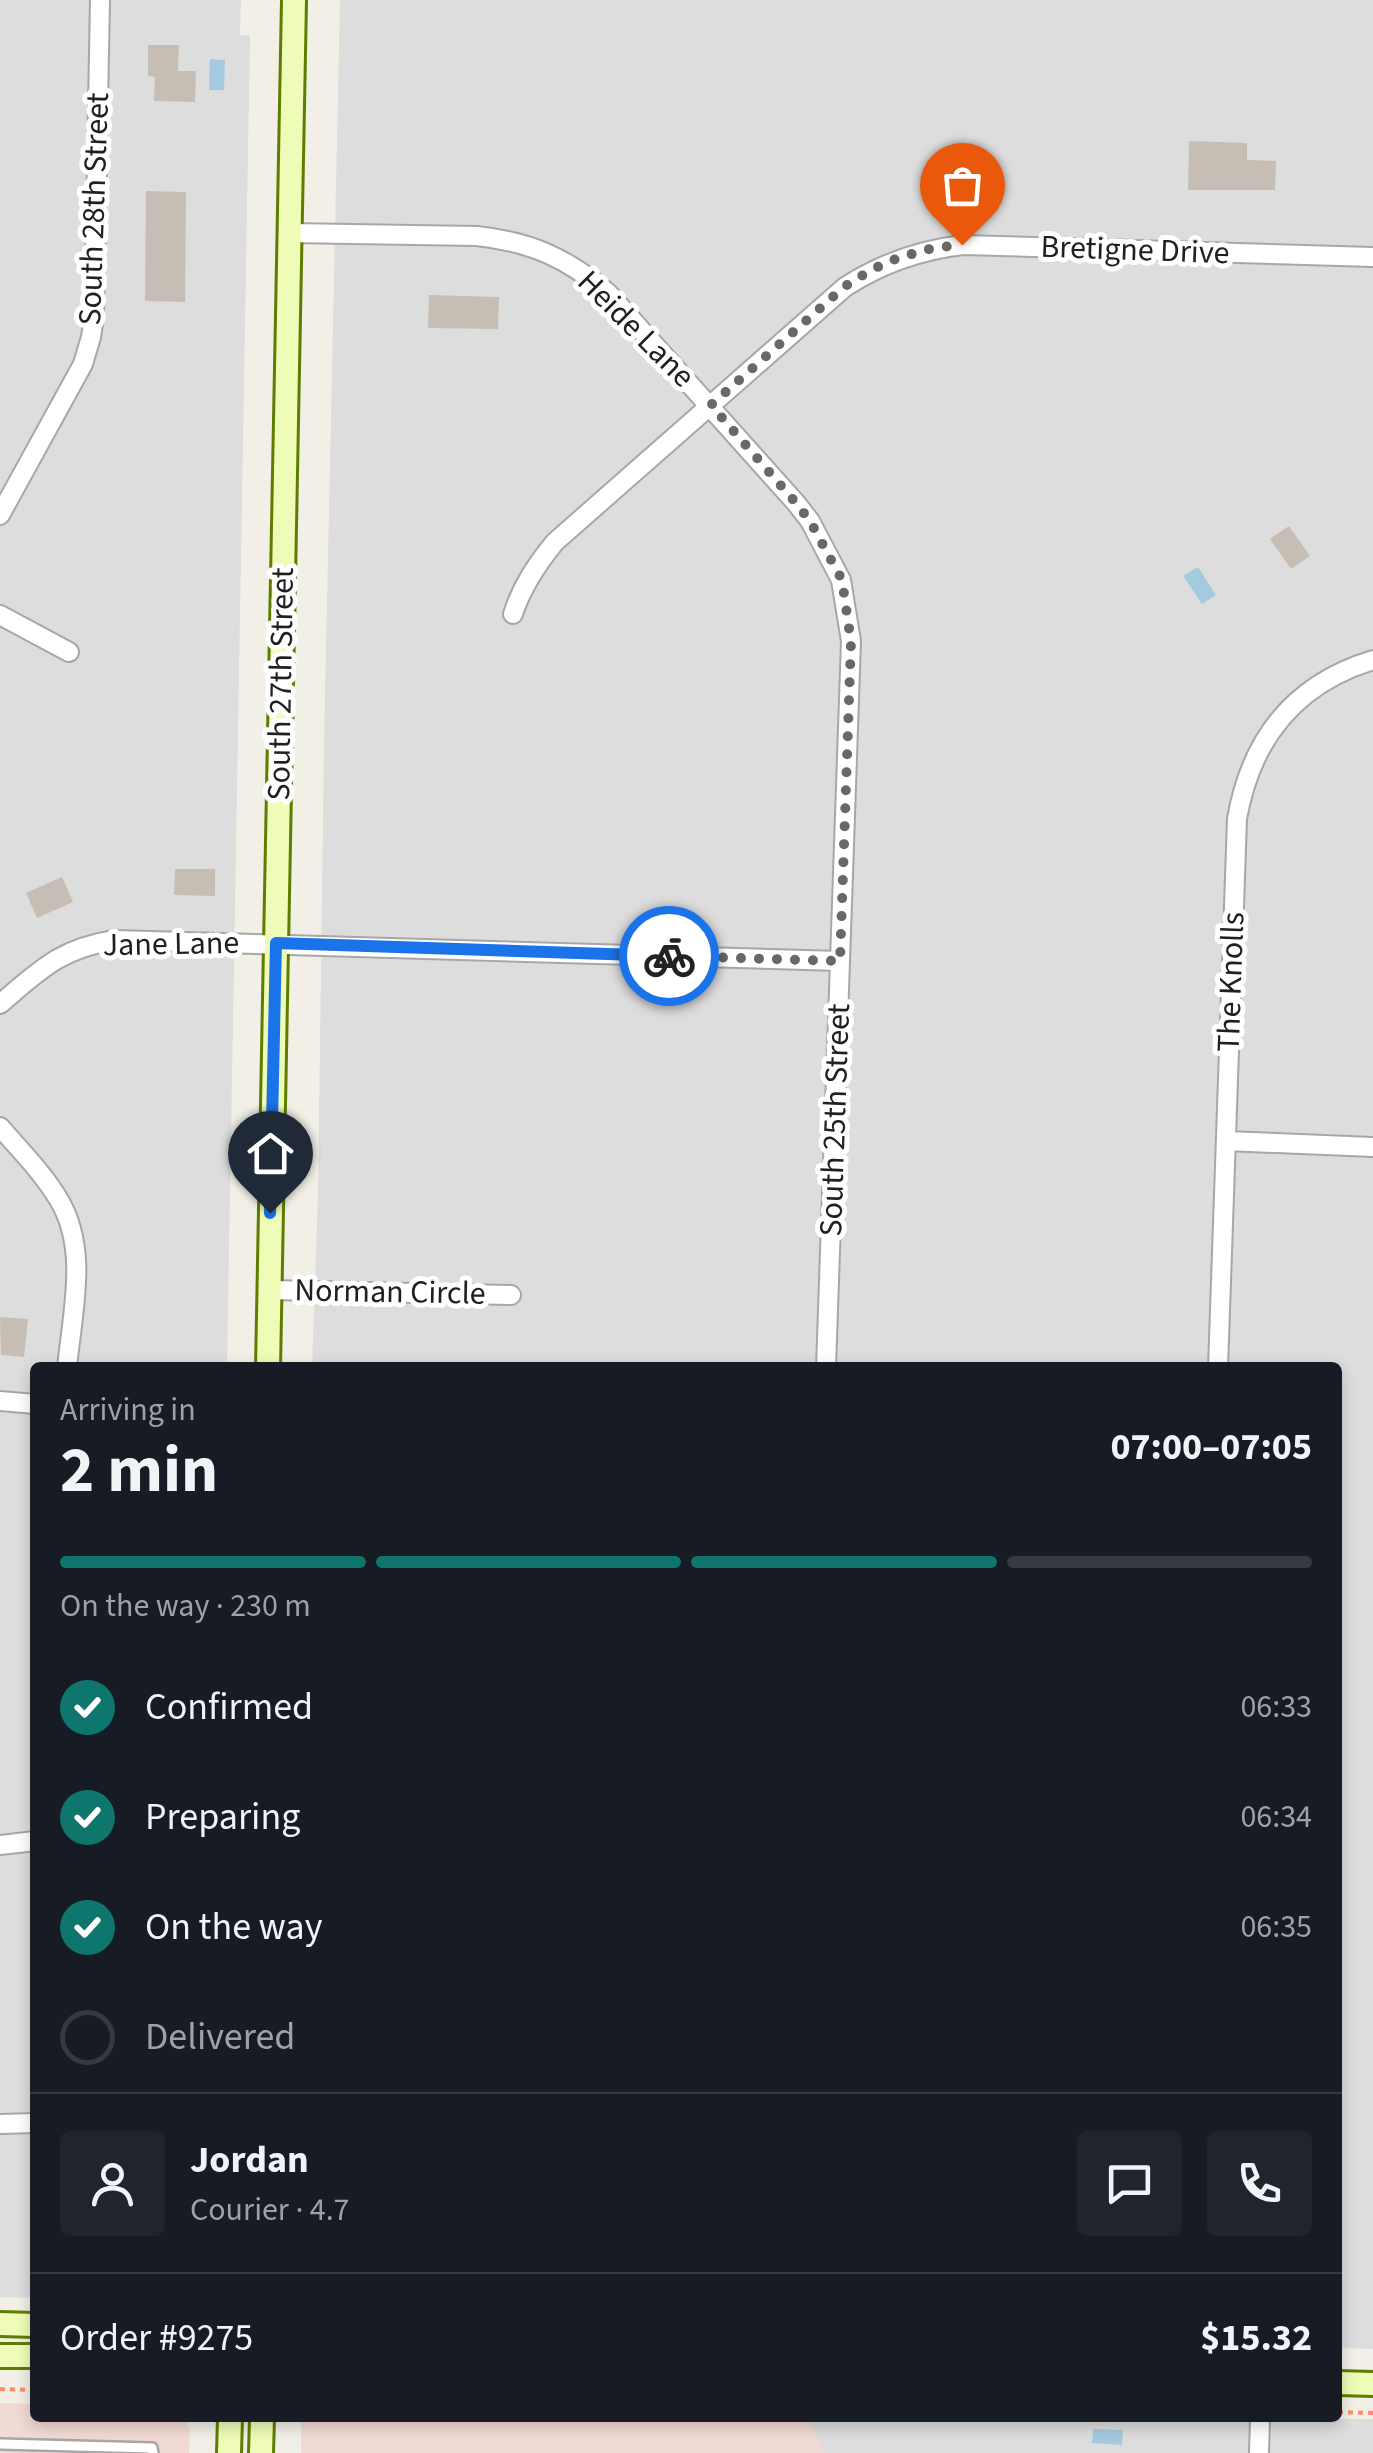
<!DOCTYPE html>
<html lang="en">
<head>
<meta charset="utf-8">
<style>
	:root { --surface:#171b24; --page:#20242c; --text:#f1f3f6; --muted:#9ea1a6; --line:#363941; --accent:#0f766e }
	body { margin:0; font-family:"Source Sans 3",sans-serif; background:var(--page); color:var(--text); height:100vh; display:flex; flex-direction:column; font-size:38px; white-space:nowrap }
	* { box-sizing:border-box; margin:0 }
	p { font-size:32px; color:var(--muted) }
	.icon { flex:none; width:55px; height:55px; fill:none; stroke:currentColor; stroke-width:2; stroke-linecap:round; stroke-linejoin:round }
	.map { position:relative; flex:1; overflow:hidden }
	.side { position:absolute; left:30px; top:1362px; width:1312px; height:1060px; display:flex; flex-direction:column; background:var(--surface); border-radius:10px; box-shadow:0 5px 15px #0003 }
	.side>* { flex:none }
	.pin { position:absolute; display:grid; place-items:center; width:85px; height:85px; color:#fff; margin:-102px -42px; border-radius:50% 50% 50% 0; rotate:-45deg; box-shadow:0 0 10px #0007 }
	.pin .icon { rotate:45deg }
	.courier { position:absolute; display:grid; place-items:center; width:100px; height:100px; margin:-50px; border:8px solid #1a73e8; border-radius:50%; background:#fff; color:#222; box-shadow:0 2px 12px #0007 }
	.overview em { font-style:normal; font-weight:700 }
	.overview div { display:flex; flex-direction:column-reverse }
	.overview { display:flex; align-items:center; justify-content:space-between; height:170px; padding:0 30px }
	h1 { font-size:65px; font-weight:700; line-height:75px }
	.bar { display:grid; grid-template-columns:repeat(4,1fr); gap:15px 10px; align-content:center; height:120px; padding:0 30px }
	.bar i { height:12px; border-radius:8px; background:var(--line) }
	.bar .current { background:var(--accent) }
	.bar p { grid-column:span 4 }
	.line { display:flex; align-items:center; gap:25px; padding:0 30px; border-top:2px solid var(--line) }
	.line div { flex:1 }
	.round { display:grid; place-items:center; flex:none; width:105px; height:105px; border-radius:10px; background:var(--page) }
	ol { padding:0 30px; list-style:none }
	li { display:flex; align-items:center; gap:30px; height:110px }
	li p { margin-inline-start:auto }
	li .icon { padding:10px; border-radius:50%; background:var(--accent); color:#fff; stroke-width:4 }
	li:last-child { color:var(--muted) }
	li i { width:55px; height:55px; border:5px solid var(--line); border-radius:50% }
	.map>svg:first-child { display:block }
	.residential { fill:#dedddd }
	.commercial { fill:#f2dad4 }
	.water { fill:#a4cae0 }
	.building { fill:#c6beb5 }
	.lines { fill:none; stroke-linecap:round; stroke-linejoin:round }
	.service-casing { stroke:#a7a7a7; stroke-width:14 }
	.minor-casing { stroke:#a7a7a7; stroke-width:22 }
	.secondary-casing { stroke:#5e7d00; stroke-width:28 }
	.path { stroke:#ff8d68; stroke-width:4; stroke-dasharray:5 5; stroke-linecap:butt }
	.service { stroke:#fff; stroke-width:9 }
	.minor { stroke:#fff; stroke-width:18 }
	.secondary { stroke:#effcb8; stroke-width:22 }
	.done { stroke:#696865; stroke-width:10; stroke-dasharray:0 18 }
	.route { stroke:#1a73e8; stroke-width:12 }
	.labels { text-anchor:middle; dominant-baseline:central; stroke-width:10; stroke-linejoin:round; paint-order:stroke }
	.street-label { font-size:32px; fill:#202020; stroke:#fff }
</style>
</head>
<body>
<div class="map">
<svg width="1373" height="2453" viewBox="0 0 1373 2453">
	<rect width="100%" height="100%" fill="#f1efe6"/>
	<!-- residential -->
	<path class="residential" d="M 0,0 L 241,0 L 240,35 L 250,36 L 227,1367 L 35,1368 L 35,2298 L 0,2297 Z
		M 340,0 L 1373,0 L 1373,2349 L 1338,2348 L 1338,1368 L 312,1368 L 318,1195 L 324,743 Z
		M 809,2418 L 1373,2419 L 1373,2453 L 823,2453 Z"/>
	<!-- commercial -->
	<path class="commercial" d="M 0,2403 L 35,2404 L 35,2418 L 183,2418 L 190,2428 L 189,2453 L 0,2453 Z
		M 301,2418 L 809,2418 L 823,2453 L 301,2453 Z"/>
	<!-- water -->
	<path class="water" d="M 210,59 L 225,60 L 224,90 L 209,90 Z
		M 1198,567 L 1216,595 L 1202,604 L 1183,576 Z
		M 1093,2429 L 1123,2430 L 1122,2445 L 1092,2443 Z"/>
	<!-- building -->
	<path class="building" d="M 148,45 L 179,45 L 178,71 L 196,71 L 195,102 L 154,101 L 155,77 L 148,76 Z
		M 1189,141 L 1247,143 L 1247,160 L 1276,161 L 1275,190 L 1188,190 Z
		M 146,191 L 186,192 L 185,302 L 145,301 Z
		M 429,295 L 499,297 L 498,329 L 428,328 Z
		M 1289,526 L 1310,556 L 1291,569 L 1270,539 Z
		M 175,869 L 215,869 L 215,896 L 174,895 Z
		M 62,877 L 73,902 L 37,918 L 26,893 Z
		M 0,1317 L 28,1319 L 24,1357 L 1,1355 Z"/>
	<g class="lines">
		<!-- service casing -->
		<g class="service-casing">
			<path id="service" d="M 0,2444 L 152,2448 L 153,2453"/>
		</g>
		<!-- minor casing -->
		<g class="minor-casing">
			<path id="minor" d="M 289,233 L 477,236 C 531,242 567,258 608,293 L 796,503 L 810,521 L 841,580 L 851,641 L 826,1368
				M 0,515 L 83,364 L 91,337 L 94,317 L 100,0
				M 513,614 C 522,586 537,564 555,542 L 845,287 C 882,263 919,250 963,245 L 1373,257
				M 0,615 L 69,652
				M 0,1004 C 40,970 61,948 115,940 L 840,961
				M 0,1127 C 20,1150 43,1173 59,1200 C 89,1250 72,1313 67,1368
				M 1226,1141 L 1373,1147
				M 269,1290 L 511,1295
				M 1218,1368 L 1237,819 C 1251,739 1294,684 1373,660
				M 0,1401 L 35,1404
				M 0,1845 L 35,1841
				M 0,2124 L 35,2123
				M 1259,2453 L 1260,2418"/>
		</g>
		<!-- secondary casing -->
		<g class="secondary-casing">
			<path id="secondary" d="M 268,1368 L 294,0
				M 0,2324 L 35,2325
				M 0,2356 L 35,2356
				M 1338,2383 L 1373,2384
				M 229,2453 L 230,2418
				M 261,2453 L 262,2418"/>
		</g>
		<!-- path -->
		<path class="path" d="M 0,2389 L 35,2390
			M 1338,2412 L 1373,2413"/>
		<!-- service -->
		<use href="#service" class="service"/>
		<!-- minor -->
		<use href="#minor" class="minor"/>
		<!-- secondary -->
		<use href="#secondary" class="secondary"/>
	</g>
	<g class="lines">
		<!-- done -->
		<path class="done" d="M 669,956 L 840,961 L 851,642 L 842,580 L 810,521 L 796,503 L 711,405 L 844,287 L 871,270 L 898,258 L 933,248 L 962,245"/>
		<!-- route -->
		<path class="route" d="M 270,1213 L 276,943 L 669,956"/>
	</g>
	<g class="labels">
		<!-- street labels -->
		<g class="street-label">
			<text transform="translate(94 209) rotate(-88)">South 28th Street</text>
			<text transform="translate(1135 250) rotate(2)">Bretigne Drive</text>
			<text transform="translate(636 329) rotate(45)">Heide Lane</text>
			<text transform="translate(281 684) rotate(-89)">South 27th Street</text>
			<text transform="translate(171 944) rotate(-1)">Jane Lane</text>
			<text transform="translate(1231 982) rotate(-88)">The Knolls</text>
			<text transform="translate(835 1120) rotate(-88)">South 25th Street</text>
			<text transform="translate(390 1292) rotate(1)">Norman Circle</text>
		</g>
	</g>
</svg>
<div class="pin" style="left:962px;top:245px;background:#ea580c"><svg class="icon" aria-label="bag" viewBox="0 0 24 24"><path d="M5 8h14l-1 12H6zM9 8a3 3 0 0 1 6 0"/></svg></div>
<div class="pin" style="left:270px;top:1213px;background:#1f2937"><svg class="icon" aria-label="home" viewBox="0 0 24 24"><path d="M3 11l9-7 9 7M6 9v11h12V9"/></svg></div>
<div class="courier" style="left:669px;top:956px"><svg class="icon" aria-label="bike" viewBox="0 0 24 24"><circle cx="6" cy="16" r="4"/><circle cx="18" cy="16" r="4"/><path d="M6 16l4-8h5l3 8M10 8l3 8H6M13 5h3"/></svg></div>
<section class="side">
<div class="overview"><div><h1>2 min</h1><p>Arriving in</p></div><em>07:00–07:05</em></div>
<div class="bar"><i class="current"></i><i class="current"></i><i class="current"></i><i></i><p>On the way · 230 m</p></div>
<ol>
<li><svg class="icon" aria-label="check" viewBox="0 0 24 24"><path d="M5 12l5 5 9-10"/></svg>Confirmed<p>06:33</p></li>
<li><svg class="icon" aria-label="check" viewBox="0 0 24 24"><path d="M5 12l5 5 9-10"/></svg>Preparing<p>06:34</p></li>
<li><svg class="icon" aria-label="check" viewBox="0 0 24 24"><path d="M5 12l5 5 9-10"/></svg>On the way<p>06:35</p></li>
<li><i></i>Delivered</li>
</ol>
<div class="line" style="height:180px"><a class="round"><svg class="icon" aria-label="person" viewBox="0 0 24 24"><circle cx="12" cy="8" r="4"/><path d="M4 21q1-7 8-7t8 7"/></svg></a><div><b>Jordan</b><p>Courier · 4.7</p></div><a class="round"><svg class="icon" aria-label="chat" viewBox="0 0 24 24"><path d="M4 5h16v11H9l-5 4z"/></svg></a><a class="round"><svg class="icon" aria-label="phone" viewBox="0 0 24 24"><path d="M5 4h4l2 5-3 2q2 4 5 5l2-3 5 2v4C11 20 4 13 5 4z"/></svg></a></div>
<div class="line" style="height:130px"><div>Order #9275</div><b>$15.32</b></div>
</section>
</div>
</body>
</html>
